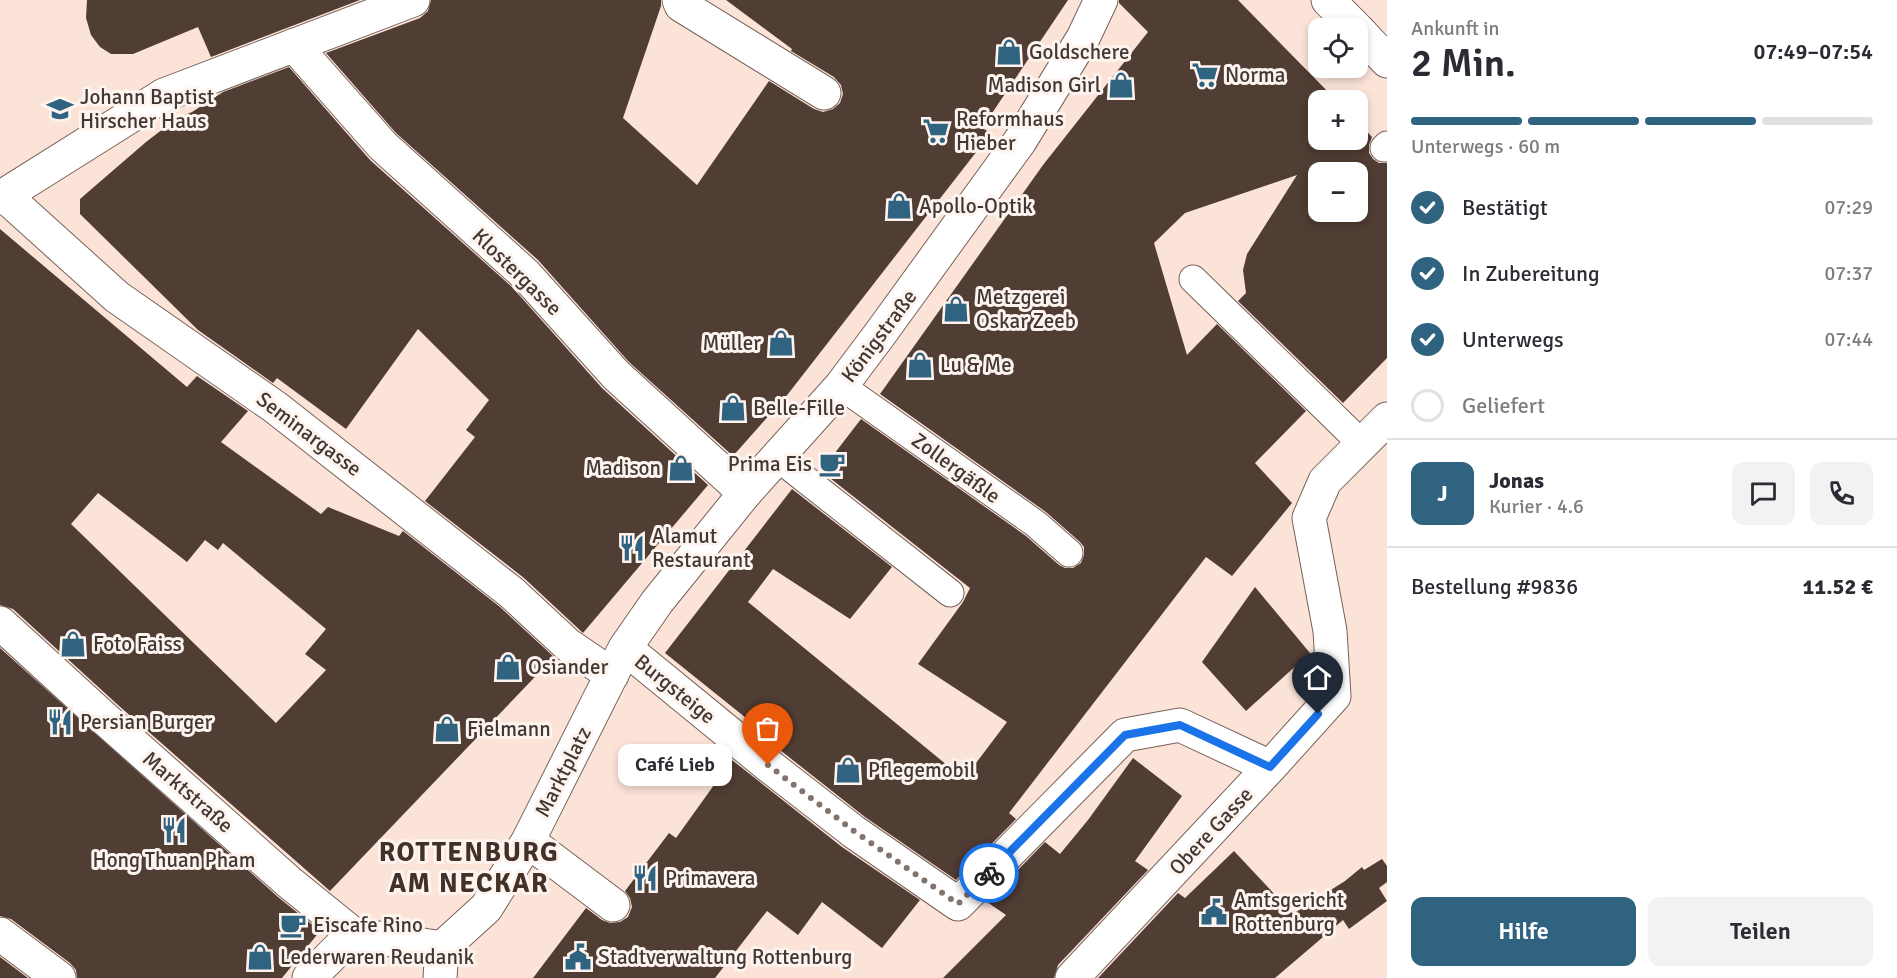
<!DOCTYPE html>
<html lang="de">
<head>
<meta charset="utf-8">
<style>
	:root { --surface:#fff; --page:#f2f2f3; --text:#2b2b33; --muted:#7c7c81; --line:#e1e1e2; --accent:#2f6380 }
	body { margin:0; font-family:Signika,sans-serif; background:var(--page); color:var(--text); height:100vh; display:flex; flex-direction:column; font-size:22px; white-space:nowrap }
	* { box-sizing:border-box; margin:0 }
	p { font-size:20px; color:var(--muted) }
	.icon { flex:none; width:33px; height:33px; fill:none; stroke:currentColor; stroke-width:2; stroke-linecap:round; stroke-linejoin:round }
	.map { position:relative; flex:1; overflow:hidden }
	.side { display:flex; flex-direction:column; background:var(--surface); width:510px }
	.side>* { flex:none }
	.buttons { position:absolute; left:1308px; top:18px; display:grid; gap:12px }
	.buttons a { display:grid; place-items:center; width:60px; height:60px; border-radius:12px; background:var(--surface); box-shadow:0 3px 9px #0003; font-size:30px }
	.pin { position:absolute; display:grid; place-items:center; width:51px; height:51px; color:#fff; margin:-62px -26px; border-radius:50% 50% 50% 0; rotate:-45deg; box-shadow:0 0 6px #0007 }
	.pin .icon { rotate:45deg }
	.courier { position:absolute; display:grid; place-items:center; width:60px; height:60px; margin:-30px; border:4px solid #1a73e8; border-radius:50%; background:#fff; color:#222; box-shadow:0 2px 8px #0007 }
	.bubble { position:absolute; height:42px; border-radius:12px; background:var(--surface); box-shadow:0 3px 9px #0003; font-size:20px; font-weight:600; line-height:42px; text-align:center }
	.summary em { font-style:normal; font-weight:600 }
	.summary div { display:flex; flex-direction:column-reverse }
	.summary { display:flex; align-items:center; justify-content:space-between; height:102px; padding:0 24px }
	h1 { font-size:39px; font-weight:600; line-height:45px }
	.bar { display:grid; grid-template-columns:repeat(4,1fr); gap:9px 6px; align-content:center; height:72px; padding:0 24px }
	.bar i { height:8px; border-radius:4px; background:var(--line) }
	.bar .current { background:var(--accent) }
	.bar p { grid-column:span 4 }
	.line { display:flex; align-items:center; gap:15px; padding:0 24px; border-top:2px solid var(--line) }
	.line div { flex:1 }
	.round { display:grid; place-items:center; flex:none; width:63px; height:63px; border-radius:12px; background:var(--page) }
	ol { padding:0 24px; list-style:none }
	li { display:flex; align-items:center; gap:18px; height:66px }
	li p { margin-inline-start:auto }
	li .icon { padding:6px; border-radius:50%; background:var(--accent); color:#fff; stroke-width:4 }
	li:last-child { color:var(--muted) }
	li i { width:33px; height:33px; border:3px solid var(--line); border-radius:50% }
	.primary-button { display:flex; gap:12px; margin-top:auto; padding:12px 24px }
	.primary-button a { flex:1; height:69px; border-radius:12px; background:var(--accent); color:#fff; font-size:24px; font-weight:600; line-height:69px; text-align:center }
	.primary-button a+a { background:var(--page); color:var(--text) }
	main { display:flex; flex:1; min-height:0 }
	.map>svg:first-child { display:block }
	.building { fill:#503d34; fill-rule:evenodd }
	.lines { fill:none; stroke-linecap:round; stroke-linejoin:round }
	.service-casing { stroke:#776259; stroke-width:29 }
	.pedestrian-casing { stroke:#776259; stroke-width:35 }
	.minor-casing { stroke:#776259; stroke-width:35 }
	.service { stroke:#fff; stroke-width:27 }
	.pedestrian { stroke:#fff; stroke-width:33 }
	.minor { stroke:#fff; stroke-width:33 }
	.done { stroke:#82746d; stroke-width:6; stroke-dasharray:0 10.8 }
	.route { stroke:#1a73e8; stroke-width:8 }
	.labels { text-anchor:middle; dominant-baseline:central; stroke-width:6; stroke-linejoin:round; paint-order:stroke }
	.poi-label { font-size:21px; fill:#413833; stroke:#fef4ef; text-anchor:start }
	.street-label { font-size:21px; fill:#413833; stroke:#fef4ef }
	.district-label { font-size:27px; font-weight:bold; letter-spacing:1.5px; fill:#433128; stroke:#fef4ef }
</style>
</head>
<body>
<main>
<div class="map">
<svg width="1387" height="978" viewBox="0 0 1387 978">
	<rect width="100%" height="100%" fill="#fbe3d8"/>
	<!-- building -->
	<path class="building" d="M 87,0 L 360,0 L 211,57 L 198,27 L 133,54 L 111,54 L 100,47 L 91,35 L 86,18 Z
		M 431,0 L 661,0 L 661,6 L 623,118 L 697,185 L 769,81 L 814,109 L 823,112 L 833,109 L 840,103 L 843,94 L 841,85 L 834,77 L 791,51 L 792,49 L 726,0 L 1068,0 L 982,128 L 991,133 L 788,394 L 733,456 L 629,362 L 538,260 L 396,133 L 326,53 L 420,18 L 428,11 Z
		M 1119,0 L 1238,0 L 1336,100 L 1318,100 L 1318,140 L 1358,140 L 1358,122 L 1372,137 L 1369,145 L 1369,153 L 1373,159 L 1379,163 L 1387,163 L 1387,358 L 1343,403 L 1238,301 L 1246,293 L 1243,270 L 1247,254 L 1297,175 L 1185,213 L 1154,243 L 1187,355 L 1217,324 L 1306,411 L 1255,463 L 1292,503 L 1232,576 L 1206,557 L 1009,813 L 1016,819 L 956,880 L 865,817 L 780,750 L 754,729 L 756,726 L 665,653 L 792,489 L 892,567 L 850,619 L 773,569 L 748,602 L 964,779 L 1007,722 L 918,664 L 963,602 L 970,588 L 821,471 L 861,419 L 1026,536 L 1059,565 L 1065,568 L 1073,568 L 1081,563 L 1084,555 L 1084,547 L 1080,542 L 1046,512 L 880,394 L 1043,165 L 1148,32 L 1119,3 ZM 1318,172 L 1358,172 L 1358,212 L 1318,212 Z
		M 289,67 L 370,160 L 512,287 L 602,388 L 708,485 L 583,633 L 524,578 L 425,501 L 475,437 L 466,430 L 489,400 L 418,329 L 346,429 L 277,378 L 273,383 L 198,330 L 80,214 L 80,199 L 146,142 L 176,119 L 192,112 L 223,92 Z
		M 0,229 L 187,387 L 197,376 L 248,411 L 221,442 L 321,514 L 328,507 L 399,536 L 403,531 L 500,607 L 554,657 L 330,891 L 118,705 L 13,609 L 0,605 ZM 98,493 L 187,562 L 205,540 L 218,550 L 223,543 L 326,629 L 305,654 L 326,670 L 276,723 L 71,524 Z
		M 1255,587 L 1310,653 L 1246,711 L 1202,662 Z
		M 0,648 L 278,897 L 320,931 L 282,978 L 77,978 L 76,970 L 70,963 L 11,919 L 0,916 Z
		M 1133,758 L 1182,796 L 1135,861 L 1148,870 L 1058,965 L 1054,978 L 943,978 L 1006,915 L 987,902 L 1045,842 L 1060,854 L 1088,820 Z
		M 732,760 L 842,847 L 920,900 L 882,948 L 822,902 L 798,935 L 767,911 L 715,978 L 533,978 L 586,908 L 602,920 L 610,923 L 620,922 L 628,917 L 632,907 L 630,898 L 625,891 L 669,833 L 676,838 Z
		M 1234,851 L 1293,914 L 1345,881 L 1362,867 L 1364,870 L 1382,859 L 1387,866 L 1387,882 L 1379,888 L 1387,901 L 1349,929 L 1343,920 L 1275,978 L 1098,978 L 1178,893 L 1185,898 Z
		M 0,957 L 28,978 L 0,978 Z"/>
	<g class="lines">
		<!-- service casing -->
		<g class="service-casing">
			<path id="service" d="M 1384,148 L 1387,145
				M 1193,279 L 1362,444
				M 841,386 L 1036,524 L 1069,553
				M 777,457 L 950,593"/>
		</g>
		<!-- pedestrian casing -->
		<g class="pedestrian-casing">
			<path id="pedestrian" d="M 512,593 L 568,645 L 612,675
				M 0,623 L 105,719 L 290,883 L 353,934 L 442,948
				M 625,648 L 768,765
				M 528,841 L 613,905
				M 309,978 L 353,934
				M 440,978 L 442,948 L 486,908 L 528,841 L 625,648 L 657,602 L 745,493 L 841,386 L 880,334 L 1020,141 L 1083,38 L 1101,0"/>
		</g>
		<!-- minor casing -->
		<g class="minor-casing">
			<path id="minor" d="M 679,0 L 681,5 L 824,93
				M 1328,0 L 1356,28
				M 1358,30 L 1387,61
				M 294,45 L 383,146 L 525,274 L 616,375 L 745,493
				M 5,196 L 117,297 L 275,407 L 512,593
				M 0,198 L 164,95 L 413,0
				M 768,765 L 854,832 L 958,904 L 1125,735 L 1180,725 L 1270,767
				M 0,934 L 59,978
				M 1072,978 L 1270,767 L 1334,696 L 1330,631 L 1309,518 L 1325,481 L 1387,419"/>
		</g>
		<!-- service -->
		<use href="#service" class="service"/>
		<!-- pedestrian -->
		<use href="#pedestrian" class="pedestrian"/>
		<!-- minor -->
		<use href="#minor" class="minor"/>
	</g>
	<g class="lines">
		<!-- done -->
		<path class="done" d="M 768,765 L 854,831 L 958,904 L 989,873"/>
		<!-- route -->
		<path class="route" d="M 989,873 L 1125,735 L 1180,725 L 1270,767 L 1318,714"/>
	</g>
	<!-- icons -->
	<defs>
		<g id="shop-bare" transform="scale(2.07)"><path d="M-5-2.5h2.3a2.7 3.5 0 0 1 5.4 0H5L5.5 6h-11ZM-1.5-2.5h3a1.5 2.3 0 0 0-3 0Z" fill="#2f6380" stroke="#fef4ef" stroke-width="2.5" paint-order="stroke"/></g>
		<g id="supermarket-bare" transform="scale(2.07)"><path d="M-6-5.5h2.5l.6 2H6L4.5 2H-2.5L-4.4-4H-6ZM-1.5 3.2a1.3 1.3 0 1 0 .1 0ZM3 3.2a1.3 1.3 0 1 0 .1 0Z" fill="#2f6380" stroke="#fef4ef" stroke-width="2.5" paint-order="stroke"/></g>
		<g id="university-bare" transform="scale(2.07)"><path d="M0-5L7-2L0 1L-7-2ZM-4 1L0 2.5L4 1V4Q0 6-4 4Z" fill="#2f6380" stroke="#fef4ef" stroke-width="2.5" paint-order="stroke"/></g>
		<g id="cafe-bare" transform="scale(2.07)"><path d="M-5.5-4.5H6V0H3Q3 3.5 0 3.5H-2.5Q-5.5 3.5-5.5 0ZM3-3.2v2h1.7v-2ZM-6 4.5H4V6H-6Z" fill="#2f6380" stroke="#fef4ef" stroke-width="2.5" paint-order="stroke"/></g>
		<g id="restaurant-bare" transform="scale(2.07)"><path d="M-5-6h1v4h1v-4h1v4h1v-4h1v5L-1.5 .5V6h-2V.5L-5-1ZM5-6V6H3V1.5H1.5Q1.5-4 5-6Z" fill="#2f6380" stroke="#fef4ef" stroke-width="2.5" paint-order="stroke"/></g>
		<g id="civic-bare" transform="scale(2.07)"><path d="M-.6-6.5H3V-4.5H.6V-3L4-1V1h2V6H-6V1h2V-1L-.6-3ZM-1.2 2.5V6h2.4V2.5Z" fill="#2f6380" stroke="#fef4ef" stroke-width="2.5" paint-order="stroke"/></g>
	</defs>
	<g fill-rule="evenodd">
		<use href="#shop-bare" x="1009" y="52"/>
		<use href="#supermarket-bare" x="1205" y="75"/>
		<use href="#shop-bare" x="1121" y="85"/>
		<use href="#university-bare" x="60" y="109"/>
		<use href="#supermarket-bare" x="936" y="131"/>
		<use href="#shop-bare" x="899" y="206"/>
		<use href="#shop-bare" x="956" y="309"/>
		<use href="#shop-bare" x="781" y="343"/>
		<use href="#shop-bare" x="920" y="365"/>
		<use href="#shop-bare" x="733" y="408"/>
		<use href="#cafe-bare" x="832" y="464"/>
		<use href="#shop-bare" x="681" y="468"/>
		<use href="#restaurant-bare" x="632" y="548"/>
		<use href="#shop-bare" x="73" y="644"/>
		<use href="#shop-bare" x="508" y="667"/>
		<use href="#restaurant-bare" x="60" y="722"/>
		<use href="#shop-bare" x="447" y="729"/>
		<use href="#shop-bare" x="848" y="770"/>
		<use href="#restaurant-bare" x="174" y="830"/>
		<use href="#restaurant-bare" x="645" y="878"/>
		<use href="#civic-bare" x="1214" y="912"/>
		<use href="#cafe-bare" x="293" y="925"/>
		<use href="#shop-bare" x="260" y="957"/>
		<use href="#civic-bare" x="578" y="957"/>
	</g>
	<g class="labels">
		<!-- poi labels -->
		<g class="poi-label">
			<text x="1029" y="52">Goldschere</text>
			<text x="1225" y="75">Norma</text>
			<text x="1101" y="85" text-anchor="end">Madison Girl</text>
			<text x="80" y="97">Johann Baptist<tspan x="80" dy="24">Hirscher Haus</tspan></text>
			<text x="956" y="119">Reformhaus<tspan x="956" dy="24">Hieber</tspan></text>
			<text x="919" y="206">Apollo-Optik</text>
			<text x="976" y="297">Metzgerei<tspan x="976" dy="24">Oskar Zeeb</tspan></text>
			<text x="761" y="343" text-anchor="end">Müller</text>
			<text x="940" y="365">Lu &amp; Me</text>
			<text x="753" y="408">Belle-Fille</text>
			<text x="812" y="464" text-anchor="end">Prima Eis</text>
			<text x="661" y="468" text-anchor="end">Madison</text>
			<text x="652" y="536">Alamut<tspan x="652" dy="24">Restaurant</tspan></text>
			<text x="93" y="644">Foto Faiss</text>
			<text x="528" y="667">Osiander</text>
			<text x="80" y="722">Persian Burger</text>
			<text x="467" y="729">Fielmann</text>
			<text x="868" y="770">Pflegemobil</text>
			<text x="174" y="860" text-anchor="middle">Hong Thuan Pham</text>
			<text x="665" y="878">Primavera</text>
			<text x="1234" y="900">Amtsgericht<tspan x="1234" dy="24">Rottenburg</tspan></text>
			<text x="313" y="925">Eiscafe Rino</text>
			<text x="280" y="957">Lederwaren Reudanik</text>
			<text x="598" y="957">Stadtverwaltung Rottenburg</text>
		</g>
		<!-- street labels -->
		<g class="street-label">
			<text transform="translate(517 272) rotate(44)">Klostergasse</text>
			<text transform="translate(879 336) rotate(-53)">Königstraße</text>
			<text transform="translate(309 434) rotate(37)">Seminargasse</text>
			<text transform="translate(956 468) rotate(36)">Zollergäßle</text>
			<text transform="translate(675 689) rotate(39)">Burgsteige</text>
			<text transform="translate(563 772) rotate(-63)">Marktplatz</text>
			<text transform="translate(188 792) rotate(41)">Marktstraße</text>
			<text transform="translate(1211 831) rotate(-47)">Obere Gasse</text>
		</g>
		<!-- district labels -->
		<g class="district-label">
			<text x="469" y="852">ROTTENBURG<tspan x="469" dy="31">AM NECKAR</tspan></text>
		</g>
	</g>
</svg>
<div class="buttons">
<a><svg class="icon" aria-label="locate" viewBox="0 0 24 24"><circle cx="12" cy="12" r="6"/><path d="M12 2v4M12 18v4M2 12h4M18 12h4"/></svg></a>
<a>+</a>
<a>−</a>
</div>
<div class="pin" style="left:768px;top:765px;background:#ea580c"><svg class="icon" aria-label="bag" viewBox="0 0 24 24"><path d="M5 8h14l-1 12H6zM9 8a3 3 0 0 1 6 0"/></svg></div>
<div class="pin" style="left:1318px;top:714px;background:#1f2937"><svg class="icon" aria-label="home" viewBox="0 0 24 24"><path d="M3 11l9-7 9 7M6 9v11h12V9"/></svg></div>
<div class="courier" style="left:989px;top:873px"><svg class="icon" aria-label="bike" viewBox="0 0 24 24"><circle cx="6" cy="16" r="4"/><circle cx="18" cy="16" r="4"/><path d="M6 16l4-8h5l3 8M10 8l3 8H6M13 5h3"/></svg></div>
<div class="bubble" style="left:618px;top:744px;width:114px">Café Lieb</div>
</div>
<section class="side">
<div class="summary"><div><h1>2 Min.</h1><p>Ankunft in</p></div><em>07:49–07:54</em></div>
<div class="bar"><i class="current"></i><i class="current"></i><i class="current"></i><i></i><p>Unterwegs · 60 m</p></div>
<ol>
<li><svg class="icon" aria-label="check" viewBox="0 0 24 24"><path d="M5 12l5 5 9-10"/></svg>Bestätigt<p>07:29</p></li>
<li><svg class="icon" aria-label="check" viewBox="0 0 24 24"><path d="M5 12l5 5 9-10"/></svg>In Zubereitung<p>07:37</p></li>
<li><svg class="icon" aria-label="check" viewBox="0 0 24 24"><path d="M5 12l5 5 9-10"/></svg>Unterwegs<p>07:44</p></li>
<li><i></i>Geliefert</li>
</ol>
<div class="line" style="height:108px"><b class="round" style="background:var(--accent);color:#fff">J</b><div><b>Jonas</b><p>Kurier · 4.6</p></div><a class="round"><svg class="icon" aria-label="chat" viewBox="0 0 24 24"><path d="M4 5h16v11H9l-5 4z"/></svg></a><a class="round"><svg class="icon" aria-label="phone" viewBox="0 0 24 24"><path d="M5 4h4l2 5-3 2q2 4 5 5l2-3 5 2v4C11 20 4 13 5 4z"/></svg></a></div>
<div class="line" style="height:78px"><div>Bestellung #9836</div><b>11.52 €</b></div>
<div class="primary-button"><a>Hilfe</a><a>Teilen</a></div>
</section>
</main>
</body>
</html>
